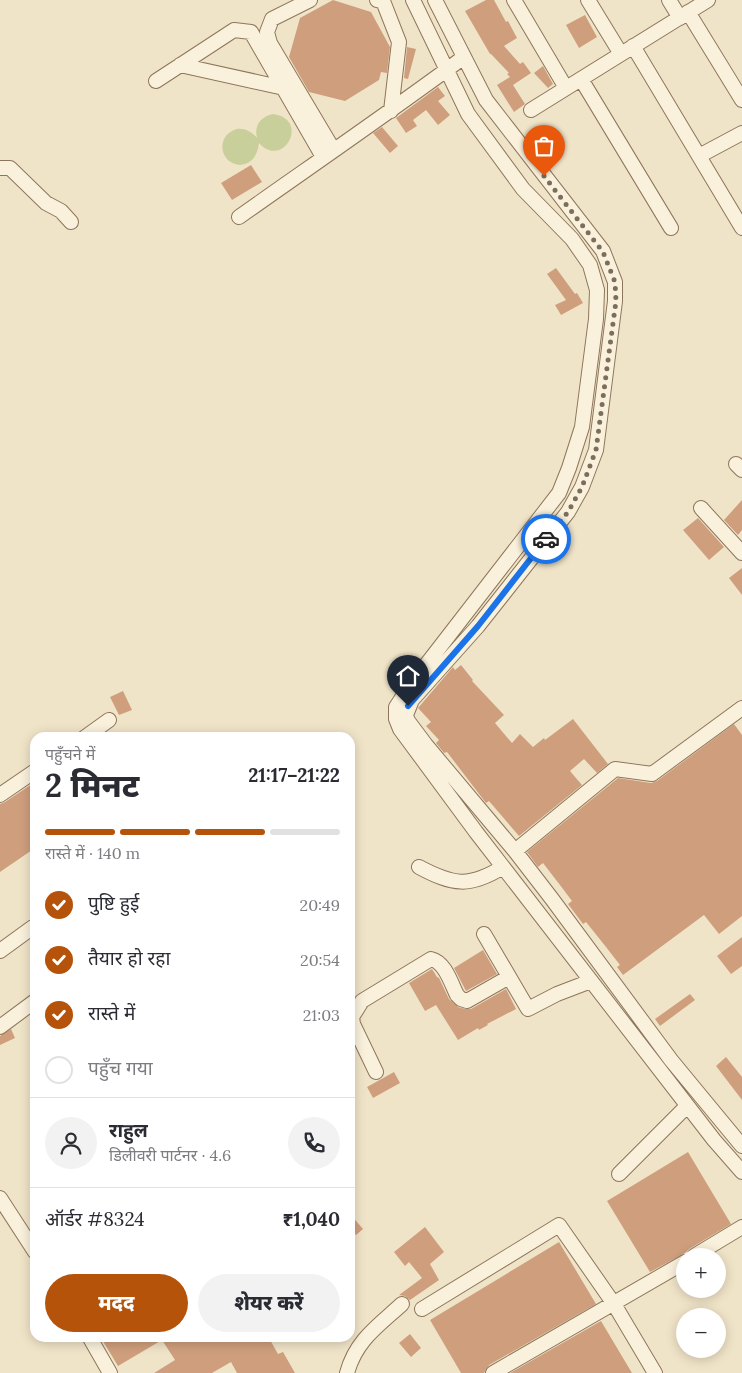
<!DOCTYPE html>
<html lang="hi">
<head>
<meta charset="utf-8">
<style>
	:root { --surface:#fff; --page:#f2f2f3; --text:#2b2b33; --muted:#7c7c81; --line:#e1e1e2; --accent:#b45309 }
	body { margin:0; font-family:Lora,"Noto Sans Devanagari",serif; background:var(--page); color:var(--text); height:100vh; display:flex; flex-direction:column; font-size:19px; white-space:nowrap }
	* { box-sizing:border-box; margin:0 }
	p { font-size:16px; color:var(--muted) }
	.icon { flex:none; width:28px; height:28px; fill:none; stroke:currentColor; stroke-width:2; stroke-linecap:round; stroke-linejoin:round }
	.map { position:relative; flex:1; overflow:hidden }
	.drawer { position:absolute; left:30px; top:732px; width:325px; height:610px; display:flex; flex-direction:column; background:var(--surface); border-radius:15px; box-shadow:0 2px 12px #0003 }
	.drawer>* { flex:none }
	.buttons { position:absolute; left:676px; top:1248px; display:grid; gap:10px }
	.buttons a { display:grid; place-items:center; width:50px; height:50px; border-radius:50%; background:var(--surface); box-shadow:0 2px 12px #0003; font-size:25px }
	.pin { position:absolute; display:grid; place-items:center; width:42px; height:42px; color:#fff; margin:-51px -21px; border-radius:50% 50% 50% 0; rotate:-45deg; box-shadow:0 0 5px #0007 }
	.pin .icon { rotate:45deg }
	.courier { position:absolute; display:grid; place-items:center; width:50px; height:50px; margin:-25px; border:4px solid #1a73e8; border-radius:50%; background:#fff; color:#222; box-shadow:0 1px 6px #0007 }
	.headline em { font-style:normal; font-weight:800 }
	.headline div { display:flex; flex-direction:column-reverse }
	.headline { display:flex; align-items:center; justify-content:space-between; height:85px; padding:0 15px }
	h1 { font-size:32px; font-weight:800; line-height:38px }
	.bar { display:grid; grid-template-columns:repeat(4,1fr); gap:8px 5px; align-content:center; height:60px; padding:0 15px }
	.bar i { height:6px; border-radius:4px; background:var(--line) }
	.bar .active { background:var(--accent) }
	.bar p { grid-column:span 4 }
	.line { display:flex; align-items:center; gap:12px; padding:0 15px; border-top:1px solid var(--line) }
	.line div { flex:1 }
	.round { display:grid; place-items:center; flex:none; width:52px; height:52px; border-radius:26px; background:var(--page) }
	ol { padding:0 15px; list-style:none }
	li { display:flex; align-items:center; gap:15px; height:55px }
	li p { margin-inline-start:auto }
	li .icon { padding:5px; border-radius:50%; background:var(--accent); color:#fff; stroke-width:4 }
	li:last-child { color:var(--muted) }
	li i { width:28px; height:28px; border:2px solid var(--line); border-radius:50% }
	.primary-button { display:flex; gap:10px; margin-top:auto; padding:10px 15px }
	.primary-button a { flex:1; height:58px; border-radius:30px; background:var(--accent); color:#fff; font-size:20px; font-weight:800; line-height:58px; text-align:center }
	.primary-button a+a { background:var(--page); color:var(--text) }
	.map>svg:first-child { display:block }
	.pitch { fill:#c9cf9b }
	.building { fill:#cf9f7d }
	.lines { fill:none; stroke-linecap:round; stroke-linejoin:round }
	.minor-casing { stroke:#8d765c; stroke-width:16 }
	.minor { stroke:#faf1dc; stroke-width:14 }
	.done { stroke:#7c6e5b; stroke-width:5; stroke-dasharray:0 9 }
	.route { stroke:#1a73e8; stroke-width:6 }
</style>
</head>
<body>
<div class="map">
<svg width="742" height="1373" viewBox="0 0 742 1373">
	<rect width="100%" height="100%" fill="#f0e4c8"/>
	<!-- pitch -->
	<path class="pitch" d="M 273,114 C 311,119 283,170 259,143 C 255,178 217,166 223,142 C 225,135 230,131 237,129 C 245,128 252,132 257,138 C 254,126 260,117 273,114 Z"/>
	<!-- building -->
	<path class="building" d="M 333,0 L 371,12 L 390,47 L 387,73 L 381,72 L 379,80 L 345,101 L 309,92 L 289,57 L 300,18 Z
		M 486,0 L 494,0 L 506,22 L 508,21 L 517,38 L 504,46 L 520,64 L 523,62 L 531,73 L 513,85 L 525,104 L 514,112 L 497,85 L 510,77 L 507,74 L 509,73 L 491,54 L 490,54 L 465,11 Z
		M 585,15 L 597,37 L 579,48 L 566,25 Z
		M 407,47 L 416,49 L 408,79 L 404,78 Z
		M 543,66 L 553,84 L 548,88 L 534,73 Z
		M 438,87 L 445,96 L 438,101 L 450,115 L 438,125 L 426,110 L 413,120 L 417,126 L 406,133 L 396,118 Z
		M 382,127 L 398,146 L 390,153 L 373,133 Z
		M 251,165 L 262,182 L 232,200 L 221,183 Z
		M 556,268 L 575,294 L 577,293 L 583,303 L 561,315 L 555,305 L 566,300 L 547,274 Z
		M 742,500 L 742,530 L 738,535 L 724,520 Z
		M 698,518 L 724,547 L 709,560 L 683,530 Z
		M 742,568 L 742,595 L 729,578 Z
		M 461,665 L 473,680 L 472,681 L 504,715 L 495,723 L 512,743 L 520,734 L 533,747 L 544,738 L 545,740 L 573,719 L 608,764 L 597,773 L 584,759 L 570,771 L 582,785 L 519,836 L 489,801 L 486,803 L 447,752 L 444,753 L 436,743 L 439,740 L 426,726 L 431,722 L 418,708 L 453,667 L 455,670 Z
		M 123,691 L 132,710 L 119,715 L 110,697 Z
		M 734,724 L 742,735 L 742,916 L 719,934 L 704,915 L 623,975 L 617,967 L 620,965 L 606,947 L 586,922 L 583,924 L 568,904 L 572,901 L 563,889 L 543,863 L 538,867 L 527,852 L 618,778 L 651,783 L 657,781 Z
		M 35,782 L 35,848 L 0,872 L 0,804 L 5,802 Z
		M 742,937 L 742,966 L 731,974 L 717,956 Z
		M 483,950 L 497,974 L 466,991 L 454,968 Z
		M 432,969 L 437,977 L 439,978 L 449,999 L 458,1007 L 465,1009 L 471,1009 L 506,989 L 516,1009 L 487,1024 L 488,1025 L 479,1030 L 478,1028 L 458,1040 L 436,1005 L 425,1011 L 409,983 Z
		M 690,994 L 695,1000 L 660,1026 L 655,1019 Z
		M 11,1029 L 15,1038 L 0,1045 L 0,1036 Z
		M 726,1057 L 742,1077 L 742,1100 L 716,1066 Z
		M 394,1072 L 400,1083 L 373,1098 L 367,1087 Z
		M 688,1152 L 731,1224 L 689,1249 L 685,1253 L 650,1272 L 607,1201 Z
		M 350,1214 L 363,1229 L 356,1235 L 350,1227 Z
		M 425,1227 L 444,1252 L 430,1264 L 439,1280 L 410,1300 L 405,1296 L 399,1295 L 422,1278 L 409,1262 L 405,1266 L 394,1252 Z
		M 559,1242 L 596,1304 L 489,1365 L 484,1373 L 461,1373 L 430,1320 Z
		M 601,1321 L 632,1373 L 510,1373 Z
		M 410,1334 L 421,1348 L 411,1357 L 399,1343 Z
		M 101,1338 L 269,1338 L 278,1354 L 283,1352 L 295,1373 L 237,1373 L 231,1362 L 212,1373 L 154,1373 L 175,1360 L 162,1340 L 118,1366 Z"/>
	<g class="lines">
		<!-- minor casing -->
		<g class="minor-casing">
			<path id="minor" d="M 310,0 L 272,19 L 267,32 L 270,43 L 333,149
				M 377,0 L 383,1 L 399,42 L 391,111
				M 413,0 L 468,114 L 523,189 L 572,239 L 590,265 L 597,290 L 596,319 L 582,427 L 569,468 L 559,493 L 409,687 L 396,707 L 396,719 L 400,729 L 476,832 L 714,1140 L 742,1172
				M 435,0 L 486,100 L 603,251 L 615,282 L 615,301 L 596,450 L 582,487 L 568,512 L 478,626 L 412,700 L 406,715 L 408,721 L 426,745 L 515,851 L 552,899 L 671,1060 L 742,1146
				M 514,0 L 566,88
				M 588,0 L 621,54
				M 669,0 L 680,18
				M 688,12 L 742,100
				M 633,46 L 742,228
				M 180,65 L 284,88
				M 581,79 L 671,228
				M 156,81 L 234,30 L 251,32 L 323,157
				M 531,110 L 708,0
				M 699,156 L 742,133
				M 0,168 L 10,168 L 46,203 L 61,211 L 71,222
				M 239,217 C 314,164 390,112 464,57
				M 736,464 L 742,470
				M 701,508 L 742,553
				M 84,738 L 109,720
				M 0,795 L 35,771
				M 515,851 L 615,769 L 652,774 L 742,708
				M 419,867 C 453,885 469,888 503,867
				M 484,934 L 528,1009 L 557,994 L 591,981
				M 0,951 L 33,927 L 35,930
				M 0,1027 L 35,1001
				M 376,1072 L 353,1024 L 352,1017 L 362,1001 L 431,959 C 445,962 451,983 457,995 L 461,999 L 467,1001 L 509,977
				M 619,1174 L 687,1106
				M 0,1198 L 35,1252
				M 694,1256 L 742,1227
				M 422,1309 L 559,1225 L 614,1304 L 655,1373
				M 90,1338 L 110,1373
				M 347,1373 C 356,1340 378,1326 402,1304
				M 493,1373 L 685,1262"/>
		</g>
		<!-- minor -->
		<use href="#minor" class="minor"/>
	</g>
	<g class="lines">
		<!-- done -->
		<path class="done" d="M 544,176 L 603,252 L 615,282 L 616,301 L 596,450 L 582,487 L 568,512 L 546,539"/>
		<!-- route -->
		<path class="route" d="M 408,706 L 478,626 L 546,539"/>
	</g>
</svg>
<div class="buttons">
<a>+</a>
<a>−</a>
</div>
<div class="pin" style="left:544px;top:176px;background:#ea580c"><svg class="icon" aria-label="bag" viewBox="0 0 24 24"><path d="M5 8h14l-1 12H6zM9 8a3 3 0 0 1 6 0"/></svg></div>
<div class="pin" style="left:408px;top:706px;background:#1f2937"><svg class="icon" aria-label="home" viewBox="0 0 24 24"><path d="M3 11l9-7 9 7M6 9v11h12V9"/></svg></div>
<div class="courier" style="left:546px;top:539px"><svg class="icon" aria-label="car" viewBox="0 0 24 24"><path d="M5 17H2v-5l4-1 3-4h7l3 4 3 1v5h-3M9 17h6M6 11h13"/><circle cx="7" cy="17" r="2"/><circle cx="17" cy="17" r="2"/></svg></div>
<section class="drawer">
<div class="headline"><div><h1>2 मिनट</h1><p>पहुँचने में</p></div><em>21:17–21:22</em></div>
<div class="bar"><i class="active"></i><i class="active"></i><i class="active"></i><i></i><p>रास्ते में · 140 m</p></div>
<ol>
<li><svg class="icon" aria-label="check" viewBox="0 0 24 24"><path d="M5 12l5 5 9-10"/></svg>पुष्टि हुई<p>20:49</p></li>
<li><svg class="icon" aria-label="check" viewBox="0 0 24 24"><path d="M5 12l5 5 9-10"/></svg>तैयार हो रहा<p>20:54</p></li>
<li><svg class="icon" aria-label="check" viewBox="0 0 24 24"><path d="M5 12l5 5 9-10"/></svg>रास्ते में<p>21:03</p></li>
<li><i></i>पहुँच गया</li>
</ol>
<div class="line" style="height:90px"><a class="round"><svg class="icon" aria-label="person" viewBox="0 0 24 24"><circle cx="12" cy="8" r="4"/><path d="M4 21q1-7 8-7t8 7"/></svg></a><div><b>राहुल</b><p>डिलीवरी पार्टनर · 4.6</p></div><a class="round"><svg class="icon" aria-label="phone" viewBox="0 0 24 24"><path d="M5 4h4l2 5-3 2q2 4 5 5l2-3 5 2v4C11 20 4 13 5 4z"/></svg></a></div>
<div class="line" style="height:65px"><div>ऑर्डर #8324</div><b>₹1,040</b></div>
<div class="primary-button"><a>मदद</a><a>शेयर करें</a></div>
</section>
</div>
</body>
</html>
